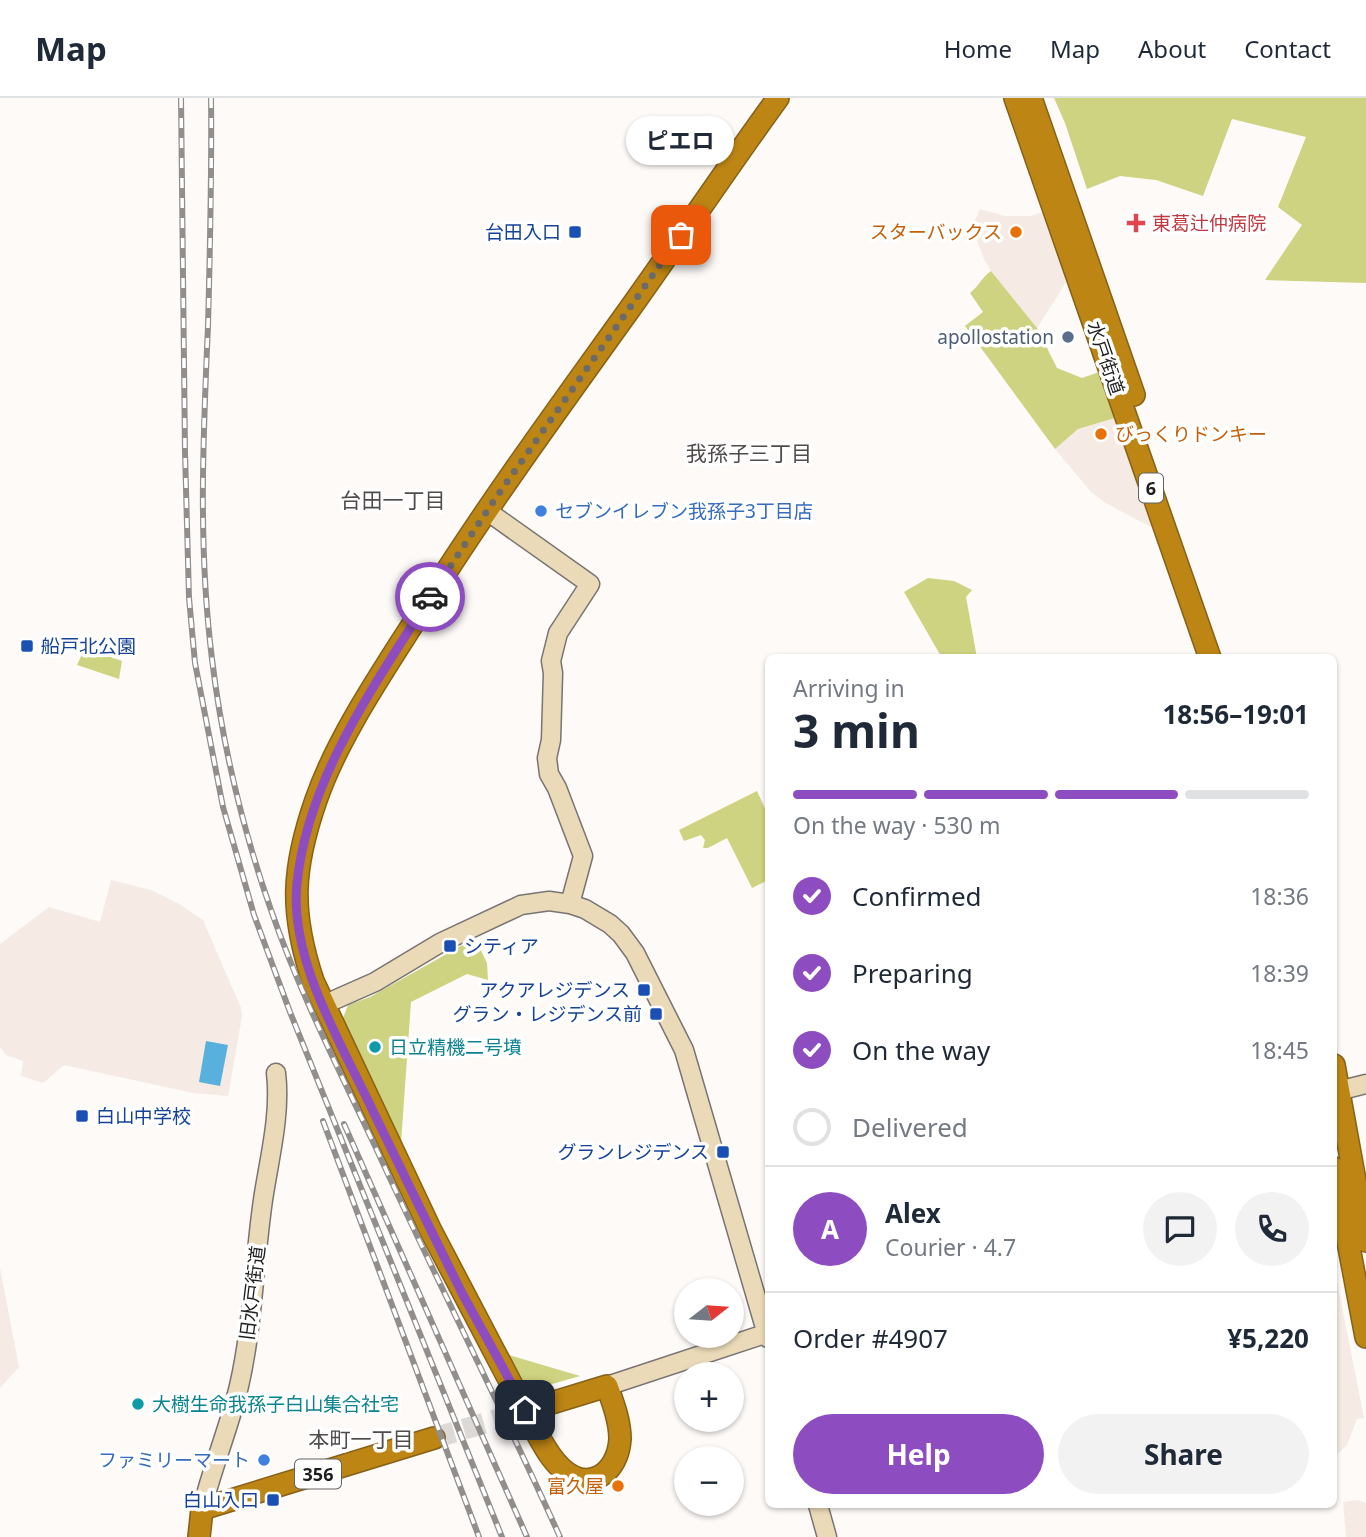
<!DOCTYPE html>
<html lang="en">
<head>
<meta charset="utf-8">
<style>
	:root { --surface:#fff; --page:#f2f2f3; --text:#1f2937; --muted:#747a83; --line:#e0e1e3; --accent:#8e4cc1 }
	body { margin:0; font-family:"Noto Sans","Noto Sans JP",sans-serif; background:var(--page); color:var(--text); height:100vh; display:flex; flex-direction:column; font-size:26px; white-space:nowrap }
	* { box-sizing:border-box; margin:0 }
	p { font-size:23px; color:var(--muted) }
	.icon { flex:none; width:38px; height:38px; fill:none; stroke:currentColor; stroke-width:2; stroke-linecap:round; stroke-linejoin:round }
	.map { position:relative; flex:1; overflow:hidden }
	.details { position:absolute; left:765px; top:556px; width:572px; height:854px; display:flex; flex-direction:column; background:var(--surface); border-radius:10px; box-shadow:0 2px 5px #0004 }
	.details>* { flex:none }
	.needle { width:46px; rotate:73deg }
	.controls { position:absolute; left:674px; top:1180px; display:grid; gap:14px }
	.controls a { display:grid; place-items:center; width:70px; height:70px; border-radius:50%; background:var(--surface); box-shadow:0 2px 5px #0004; font-size:35px }
	.pin { position:absolute; display:grid; place-items:center; width:60px; height:60px; color:#fff; margin:-30px; border-radius:14px; box-shadow:0 4px 10px #0006 }
	.courier { position:absolute; display:grid; place-items:center; width:70px; height:70px; margin:-35px; border:5px solid #8e4cc1; border-radius:50%; background:#fff; color:#222; box-shadow:0 2px 9px #0007 }
	.bubble { position:absolute; height:49px; border-radius:24px; background:var(--surface); box-shadow:0 2px 5px #0004; font-size:23px; font-weight:700; line-height:49px; text-align:center }
	.headline em { font-style:normal; font-weight:700 }
	.headline div { display:flex; flex-direction:column-reverse }
	.headline { display:flex; align-items:center; justify-content:space-between; height:119px; padding:0 28px }
	h1 { font-size:46px; font-weight:700; line-height:52px }
	.bar { display:grid; grid-template-columns:repeat(4,1fr); gap:10px 7px; align-content:center; height:84px; padding:0 28px }
	.bar i { height:9px; border-radius:5px; background:var(--line) }
	.bar .on { background:var(--accent) }
	.bar p { grid-column:span 4 }
	.line { display:flex; align-items:center; gap:18px; padding:0 28px; border-top:2px solid var(--line) }
	.line div { flex:1 }
	.round { display:grid; place-items:center; flex:none; width:74px; height:74px; border-radius:37px; background:var(--page) }
	ol { padding:0 28px; list-style:none }
	li { display:flex; align-items:center; gap:21px; height:77px }
	li p { margin-inline-start:auto }
	li .icon { padding:7px; border-radius:50%; background:var(--accent); color:#fff; stroke-width:4 }
	li:last-child { color:var(--muted) }
	li i { width:38px; height:38px; border:4px solid var(--line); border-radius:50% }
	.button { display:flex; gap:14px; margin-top:auto; padding:14px 28px }
	.button a { flex:1; height:80px; border-radius:42px; background:var(--accent); color:#fff; font-size:28px; font-weight:700; line-height:80px; text-align:center }
	.button a+a { background:var(--page); color:var(--text) }
	header { display:flex; align-items:center; gap:42px; box-sizing:border-box; height:98px; padding:0 35px; background:var(--surface); border-bottom:2px solid var(--line) }
	header strong { font-size:33px }
	nav { display:flex; gap:38px; margin-inline-start:auto; font-size:24px }
	.map>svg:first-child { display:block }
	.built { fill:#f5ebe4 }
	.green { fill:#cdd380 }
	.water { fill:#58b0dd }
	.lines { fill:none; stroke-linecap:round; stroke-linejoin:round }
	.highway-tunnel { stroke:#dcd9d7; stroke-width:21; stroke-dasharray:21 10; stroke-linecap:butt }
	.secondary-casing { stroke:#777473; stroke-width:21 }
	.highway-casing { stroke:#866118; stroke-width:24 }
	.secondary { stroke:#ebdab8; stroke-width:18 }
	.highway { stroke:#bd8514; stroke-width:21 }
	.rail-casing { stroke:#918f8e; stroke-width:6 }
	.rail { stroke:#fff; stroke-width:3.5; stroke-dasharray:10; stroke-linecap:butt }
	.highway-bridge-casing { stroke:#866118; stroke-width:24; stroke-linecap:butt }
	.highway-bridge { stroke:#bd8514; stroke-width:21 }
	.done { stroke:#6d6b6a; stroke-width:7; stroke-dasharray:0 12.6 }
	.route { stroke:#8e4cc1; stroke-width:9 }
	.health-dot { fill:#e0444e; stroke:#fff; stroke-width:2.5 }
	.transit-dot { fill:#1a4fb4; stroke:#fff; stroke-width:2.5 }
	.food-dot { fill:#e8710a; stroke:#fff; stroke-width:2.5 }
	.service-dot { fill:#5c6f8a; stroke:#fff; stroke-width:2.5 }
	.shop-dot { fill:#3f7fe0; stroke:#fff; stroke-width:2.5 }
	.culture-dot { fill:#0f9aa8; stroke:#fff; stroke-width:2.5 }
	.labels { text-anchor:middle; dominant-baseline:central; stroke-width:7; stroke-linejoin:round; paint-order:stroke }
	.shield { fill:#fff; stroke:#626262; stroke-width:2 }
	.shield-label { font-size:18px; font-weight:bold; fill:#1f1e1e }
	.health-label { font-size:19px; fill:#be3a42; stroke:#fff; text-anchor:start }
	.transit-label { font-size:19px; fill:#164399; stroke:#fff; text-anchor:end }
	.food-label { font-size:19px; fill:#c56008; stroke:#fff; text-anchor:end }
	.service-label { font-size:19px; fill:#4e5e75; stroke:#fff; text-anchor:end }
	.street-label { font-size:19px; fill:#1f1e1e; stroke:#fff }
	.shop-label { font-size:19px; fill:#366cbe; stroke:#fff; text-anchor:start }
	.culture-label { font-size:19px; fill:#0d838f; stroke:#fff; text-anchor:start }
	.neighbourhood-label { font-size:21px; fill:#4f4c4b; stroke:#fff }
</style>
</head>
<body>
<header>
<strong>Map</strong>
<nav><a>Home</a><a>Map</a><a>About</a><a>Contact</a></nav>
</header>
<div class="map">
<svg width="1366" height="1439" viewBox="0 0 1366 1439">
	<rect width="100%" height="100%" fill="#fdfaf8"/>
	<!-- built -->
	<path class="built" d="M 980,111 L 1005,118 L 1030,118 L 1043,114 L 1067,183 L 1037,230 L 991,173 L 984,161 L 973,132 L 975,122 Z
		M 1115,320 L 1153,430 L 1107,406 L 1091,394 L 1055,351 L 1078,331 Z
		M 111,782 L 151,792 L 181,807 L 203,822 L 241,910 L 242,918 L 228,998 L 193,995 L 64,967 L 43,985 L 21,978 L 23,963 L 6,957 L 0,949 L 0,846 L 49,809 L 100,824 Z
		M 1334,1168 L 1364,1320 L 1357,1321 L 1347,1347 L 1334,1359 Z
		M 0,1170 L 19,1269 L 0,1290 Z
		M 1358,1402 L 1366,1405 L 1366,1439 L 1346,1439 L 1343,1404 Z"/>
	<!-- green -->
	<path class="green" d="M 1054,0 L 1366,0 L 1366,185 L 1265,182 L 1302,127 L 1278,109 L 1306,39 L 1232,21 L 1203,98 L 1156,82 L 1120,78 L 1087,91 L 1065,25 Z
		M 991,173 L 1037,230 L 1057,270 L 1082,280 L 1099,274 L 1115,320 L 1078,331 L 1055,351 L 965,228 L 983,214 L 970,195 C 979,188 982,179 991,173 Z
		M 928,480 L 954,483 L 972,492 L 966,499 L 977,560 L 942,560 L 904,494 Z
		M 85,550 L 122,563 L 119,581 L 77,567 Z
		M 757,693 L 768,717 L 768,782 L 752,790 L 727,740 L 708,750 L 703,750 L 705,742 L 701,737 L 684,743 L 679,732 Z
		M 475,840 L 487,865 L 488,882 L 467,876 L 411,904 L 401,1045 L 341,925 L 348,907 L 370,899 Z
		M 502,1255 L 580,1278 L 524,1294 Z"/>
	<!-- water -->
	<path class="water" d="M 206,943 L 228,947 L 220,988 L 199,984 Z"/>
	<g class="lines">
		<!-- highway-tunnel -->
		<path class="highway-tunnel" d="M 434,1340 L 509,1318"/>
		<!-- secondary casing -->
		<g class="secondary-casing">
			<path id="secondary" d="M 487,413 L 590,486 L 558,535 L 551,563 L 553,575 L 551,642 L 547,660 L 549,676 L 557,690 L 583,758 L 570,806
				M 323,907 L 375,884 L 440,845 L 521,807 L 549,803 L 570,806 L 585,811 L 610,826 L 621,836 L 635,855 L 684,952 L 768,1240
				M 1334,994 L 1366,986
				M 607,1288 L 768,1235
				M 818,1407 L 827,1439
				M 202,1411 C 212,1370 229,1330 239,1288 C 253,1227 254,1164 263,1102 C 269,1061 281,1017 276,975"/>
		</g>
		<!-- highway casing -->
		<g class="highway-casing">
			<path id="highway" d="M 1015,0 L 1210,560
				M 1031,0 L 1134,297
				M 1334,967 L 1366,1143
				M 1334,1070 L 1366,1239
				M 515,1293 L 431,1133 L 313,883 C 290,814 292,771 316,702 C 340,633 391,562 430,499 C 492,401 561,307 629,212 C 679,142 727,70 778,0
				M 509,1318 L 607,1288 C 613,1305 620,1323 620,1341 C 618,1375 589,1396 561,1370 C 549,1359 542,1344 534,1330
				M 199,1439 L 202,1411 L 434,1340"/>
		</g>
		<!-- secondary -->
		<use href="#secondary" class="secondary"/>
		<!-- highway -->
		<use href="#highway" class="highway"/>
		<!-- rail casing -->
		<g class="rail-casing">
			<path id="rail" d="M 181,0 L 185,354 L 189,500 L 195,565 L 223,709 L 254,817 L 290,914 L 502,1439
				M 211,0 C 212,76 210,152 208,228 C 203,339 198,450 212,561 C 222,645 243,732 271,812 C 299,893 338,970 375,1048 C 435,1179 501,1308 560,1439
				M 323,1023 L 479,1439
				M 344,1026 L 527,1439"/>
		</g>
		<!-- rail -->
		<use href="#rail" class="rail"/>
		<!-- highway-bridge casing -->
		<g class="highway-bridge-casing">
			<path id="highway-bridge" d="M 515,1293 L 534,1330"/>
		</g>
		<!-- highway-bridge -->
		<use href="#highway-bridge" class="highway-bridge"/>
	</g>
	<g class="lines">
		<!-- done -->
		<path class="done" d="M 430,499 L 495,401 L 681,137"/>
		<!-- route -->
		<path class="route" d="M 430,499 C 375,587 308,679 297,785 C 289,860 340,943 371,1009 C 401,1071 431,1133 462,1195 C 483,1234 505,1272 525,1312"/>
	</g>
	<!-- markers -->
	<path class="health-dot" d="M1132.5 114.5h7v7h7v7h-7v7h-7v-7h-7v-7h7z"/>
	<g class="transit-dot">
		<rect x="568" y="127" width="14" height="14" rx="3.5"/>
		<rect x="20" y="541" width="14" height="14" rx="3.5"/>
		<rect x="443" y="841" width="14" height="14" rx="3.5"/>
		<rect x="637" y="885" width="14" height="14" rx="3.5"/>
		<rect x="649" y="909" width="14" height="14" rx="3.5"/>
		<rect x="75" y="1011" width="14" height="14" rx="3.5"/>
		<rect x="716" y="1047" width="14" height="14" rx="3.5"/>
		<rect x="266" y="1395" width="14" height="14" rx="3.5"/>
	</g>
	<g class="food-dot">
		<circle cx="1016" cy="134" r="7"/>
		<circle cx="1101" cy="336" r="7"/>
		<circle cx="618" cy="1388" r="7"/>
	</g>
	<circle class="service-dot" cx="1068" cy="239" r="7"/>
	<g class="shop-dot">
		<circle cx="541" cy="413" r="7"/>
		<circle cx="264" cy="1362" r="7"/>
	</g>
	<g class="culture-dot">
		<circle cx="375" cy="949" r="7"/>
		<circle cx="138" cy="1306" r="7"/>
	</g>
	<g class="labels">
		<!-- shield labels -->
		<g class="shield">
			<rect x="1139" y="375.5" width="24" height="29" rx="5"/>
			<rect x="295" y="1361.5" width="46" height="29" rx="5"/>
		</g>
		<g class="shield-label">
			<text x="1151" y="390">6</text>
			<text x="318" y="1376">356</text>
		</g>
		<!-- health labels -->
		<g class="health-label">
			<text x="1152" y="125">東葛辻仲病院</text>
		</g>
		<!-- transit labels -->
		<g class="transit-label">
			<text x="561" y="134">台田入口</text>
			<text x="41" y="548" text-anchor="start">船戸北公園</text>
			<text x="464" y="848" text-anchor="start">シティア</text>
			<text x="630" y="892">アクアレジデンス</text>
			<text x="642" y="916">グラン・レジデンス前</text>
			<text x="96" y="1018" text-anchor="start">白山中学校</text>
			<text x="709" y="1054">グランレジデンス</text>
			<text x="259" y="1402">白山入口</text>
		</g>
		<!-- food labels -->
		<g class="food-label">
			<text x="1002" y="134">スターバックス</text>
			<text x="1115" y="336" text-anchor="start">びっくりドンキー</text>
			<text x="604" y="1388">富久屋</text>
		</g>
		<!-- service labels -->
		<g class="service-label">
			<text x="1054" y="239">apollostation</text>
		</g>
		<!-- street labels -->
		<g class="street-label">
			<text transform="translate(1106 260) rotate(71)">水戸街道</text>
			<text transform="translate(252 1195) rotate(-83)">旧水戸街道</text>
		</g>
		<!-- shop labels -->
		<g class="shop-label">
			<text x="555" y="413">セブンイレブン我孫子3丁目店</text>
			<text x="250" y="1362" text-anchor="end">ファミリーマート</text>
		</g>
		<!-- culture labels -->
		<g class="culture-label">
			<text x="389" y="949">日立精機二号墳</text>
			<text x="152" y="1306">大樹生命我孫子白山集合社宅</text>
		</g>
		<!-- neighbourhood labels -->
		<g class="neighbourhood-label">
			<text x="749" y="355">我孫子三丁目</text>
			<text x="393" y="402">台田一丁目</text>
			<text x="361" y="1341">本町一丁目</text>
		</g>
	</g>
</svg>
<div class="controls">
<a><svg class="needle" viewBox="-14 -14 28 28"><path d="M0-13l5 13h-10z" fill="#e53935"/><path d="M0 13l5-13h-10z" fill="#747a83"/></svg></a>
<a>+</a>
<a>−</a>
</div>
<div class="pin" style="left:681px;top:137px;background:#ea580c"><svg class="icon" aria-label="bag" viewBox="0 0 24 24"><path d="M5 8h14l-1 12H6zM9 8a3 3 0 0 1 6 0"/></svg></div>
<div class="pin" style="left:525px;top:1312px;background:#1f2937"><svg class="icon" aria-label="home" viewBox="0 0 24 24"><path d="M3 11l9-7 9 7M6 9v11h12V9"/></svg></div>
<div class="courier" style="left:430px;top:499px"><svg class="icon" aria-label="car" viewBox="0 0 24 24"><path d="M5 17H2v-5l4-1 3-4h7l3 4 3 1v5h-3M9 17h6M6 11h13"/><circle cx="7" cy="17" r="2"/><circle cx="17" cy="17" r="2"/></svg></div>
<div class="bubble" style="left:626px;top:18px;width:108px">ピエロ</div>
<section class="details">
<div class="headline"><div><h1>3 min</h1><p>Arriving in</p></div><em>18:56–19:01</em></div>
<div class="bar"><i class="on"></i><i class="on"></i><i class="on"></i><i></i><p>On the way · 530 m</p></div>
<ol>
<li><svg class="icon" aria-label="check" viewBox="0 0 24 24"><path d="M5 12l5 5 9-10"/></svg>Confirmed<p>18:36</p></li>
<li><svg class="icon" aria-label="check" viewBox="0 0 24 24"><path d="M5 12l5 5 9-10"/></svg>Preparing<p>18:39</p></li>
<li><svg class="icon" aria-label="check" viewBox="0 0 24 24"><path d="M5 12l5 5 9-10"/></svg>On the way<p>18:45</p></li>
<li><i></i>Delivered</li>
</ol>
<div class="line" style="height:126px"><b class="round" style="background:var(--accent);color:#fff">A</b><div><b>Alex</b><p>Courier · 4.7</p></div><a class="round"><svg class="icon" aria-label="chat" viewBox="0 0 24 24"><path d="M4 5h16v11H9l-5 4z"/></svg></a><a class="round"><svg class="icon" aria-label="phone" viewBox="0 0 24 24"><path d="M5 4h4l2 5-3 2q2 4 5 5l2-3 5 2v4C11 20 4 13 5 4z"/></svg></a></div>
<div class="line" style="height:91px"><div>Order #4907</div><b>¥5,220</b></div>
<div class="button"><a>Help</a><a>Share</a></div>
</section>
</div>
</body>
</html>
